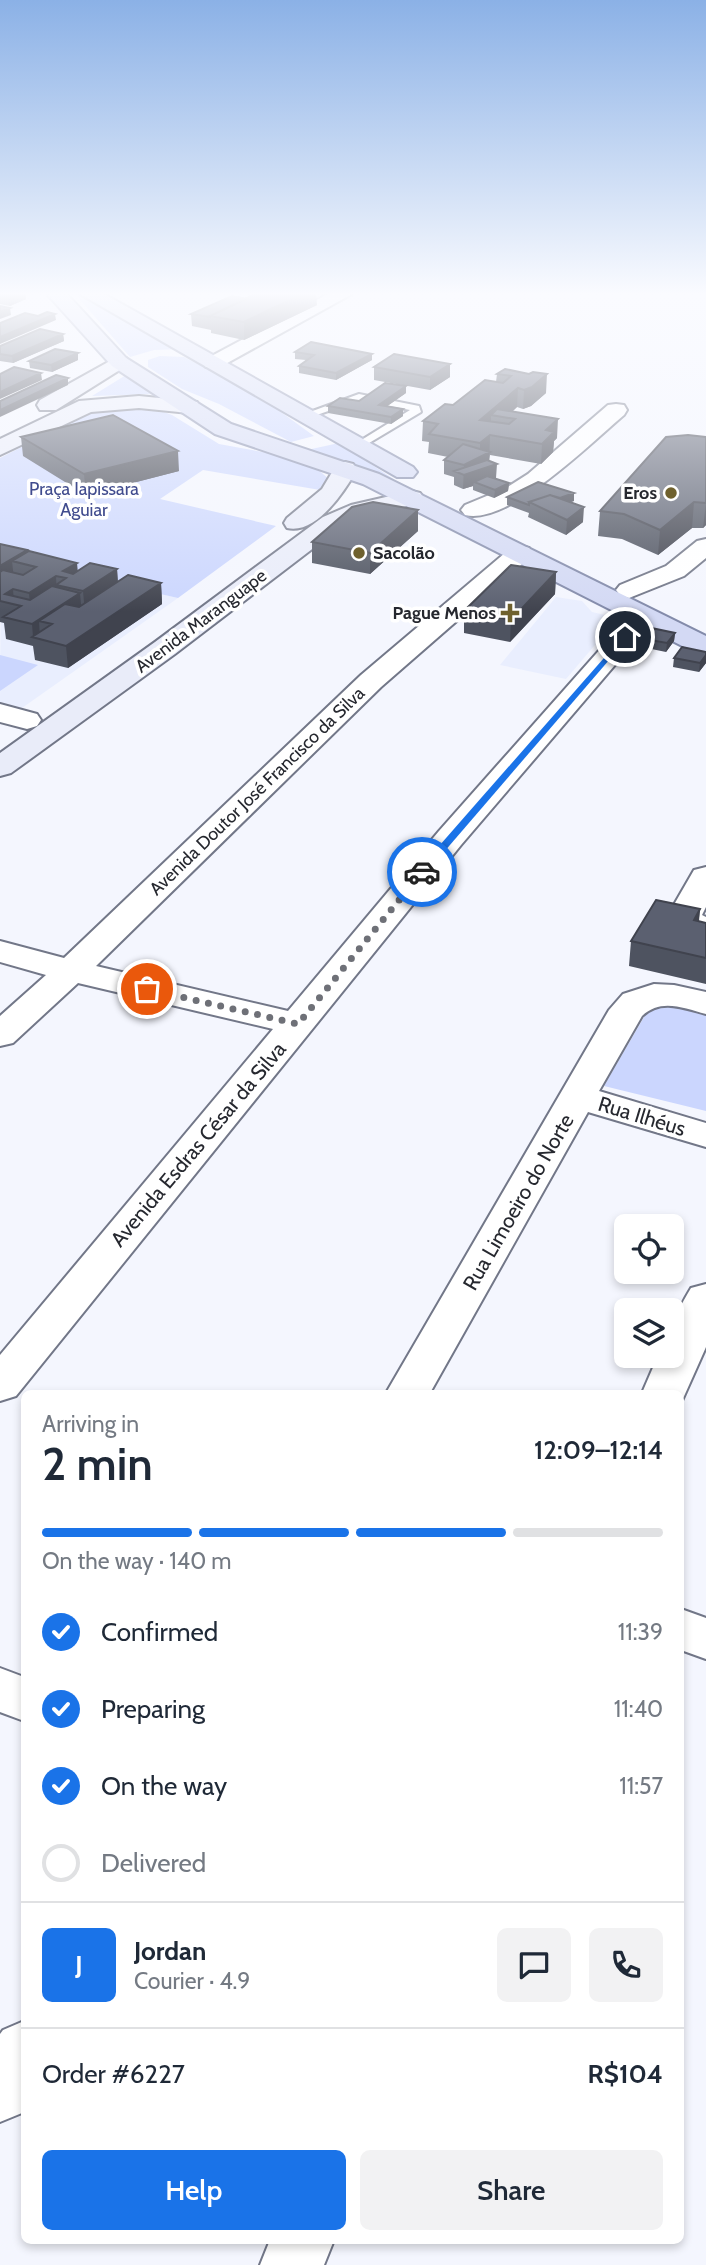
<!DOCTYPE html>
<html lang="en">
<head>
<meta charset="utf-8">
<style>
	:root { --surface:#fff; --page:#f2f2f3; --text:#1f2937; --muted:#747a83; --line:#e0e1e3; --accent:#1a73e8 }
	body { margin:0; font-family:Cabin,sans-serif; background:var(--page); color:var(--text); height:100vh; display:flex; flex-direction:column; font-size:26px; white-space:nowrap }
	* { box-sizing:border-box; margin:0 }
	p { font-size:23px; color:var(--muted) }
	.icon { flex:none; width:38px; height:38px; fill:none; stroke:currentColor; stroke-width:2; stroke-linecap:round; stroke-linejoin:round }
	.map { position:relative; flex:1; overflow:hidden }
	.panel { position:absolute; left:21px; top:1390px; width:663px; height:854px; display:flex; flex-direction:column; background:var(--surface); border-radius:10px; box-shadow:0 4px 10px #0003 }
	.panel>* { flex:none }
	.controls { position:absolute; left:614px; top:1214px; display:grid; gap:14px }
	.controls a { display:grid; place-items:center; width:70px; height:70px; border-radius:10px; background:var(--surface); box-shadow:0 4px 10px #0003; font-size:35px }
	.pin { position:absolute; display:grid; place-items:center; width:60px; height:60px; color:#fff; margin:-30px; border:4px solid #fff; border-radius:50%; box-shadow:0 2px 7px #0007 }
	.courier { position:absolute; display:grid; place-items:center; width:70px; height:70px; margin:-35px; border:5px solid #1a73e8; border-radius:50%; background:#fff; color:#222; box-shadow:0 2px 9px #0007 }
	.headline em { font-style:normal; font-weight:600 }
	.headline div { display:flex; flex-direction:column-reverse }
	.headline { display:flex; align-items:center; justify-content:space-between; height:119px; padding:0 21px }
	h1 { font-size:46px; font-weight:600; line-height:52px }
	.bar { display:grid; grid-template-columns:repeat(4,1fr); gap:10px 7px; align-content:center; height:84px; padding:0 21px }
	.bar i { height:9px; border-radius:5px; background:var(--line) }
	.bar .selected { background:var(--accent) }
	.bar p { grid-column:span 4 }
	.line { display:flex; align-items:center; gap:18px; padding:0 21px; border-top:2px solid var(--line) }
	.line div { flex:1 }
	.round { display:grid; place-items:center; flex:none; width:74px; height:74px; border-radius:10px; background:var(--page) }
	ol { padding:0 21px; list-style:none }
	li { display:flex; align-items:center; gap:21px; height:77px }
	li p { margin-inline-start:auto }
	li .icon { padding:7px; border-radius:50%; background:var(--accent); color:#fff; stroke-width:4 }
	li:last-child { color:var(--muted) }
	li i { width:38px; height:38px; border:4px solid var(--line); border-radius:50% }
	.button { display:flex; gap:14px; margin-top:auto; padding:14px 21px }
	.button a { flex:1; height:80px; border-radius:10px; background:var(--accent); color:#fff; font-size:28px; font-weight:600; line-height:80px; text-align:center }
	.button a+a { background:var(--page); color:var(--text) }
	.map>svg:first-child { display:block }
	.built { fill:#e9eefe }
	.green { fill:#cbd6fe }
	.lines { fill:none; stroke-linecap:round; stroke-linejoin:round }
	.service-casing { stroke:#727788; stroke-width:4 }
	.minor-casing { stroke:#727788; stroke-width:4 }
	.secondary-casing { stroke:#727788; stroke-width:4 }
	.primary-casing { stroke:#838baa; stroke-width:4 }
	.service { fill:#fff; fill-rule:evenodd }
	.minor { fill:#fff; fill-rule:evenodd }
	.secondary { fill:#e9ecf9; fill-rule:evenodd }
	.primary { fill:#d3d9f4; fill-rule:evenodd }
	.wall { fill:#4e5360 }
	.shaded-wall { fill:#40434e }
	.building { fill:#5b6070; stroke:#40434e; stroke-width:2 }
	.route { fill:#1a73e8 }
	.done { stroke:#6e7077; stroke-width:7; stroke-dasharray:0 12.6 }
	.poi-dot { fill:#6f612e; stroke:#fff; stroke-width:2.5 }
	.labels { text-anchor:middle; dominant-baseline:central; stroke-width:7; stroke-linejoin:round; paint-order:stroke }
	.far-park-label { font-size:18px; fill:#414c8e; stroke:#fff }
	.far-poi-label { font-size:18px; font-weight:bold; fill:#26282f; stroke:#fff; text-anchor:end }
	.far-street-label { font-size:18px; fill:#26282f; stroke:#fff }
	.street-label { font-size:21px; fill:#26282f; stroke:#fff }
</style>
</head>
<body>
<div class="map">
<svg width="706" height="2265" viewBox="0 0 706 2265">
	<rect width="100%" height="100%" fill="#f4f6fe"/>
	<!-- built -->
	<path class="built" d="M 1,557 L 178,598 L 22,708 L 0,702 Z
		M 556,597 L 582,601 L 592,612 L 618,618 L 566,679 L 500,665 Z"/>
	<!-- green -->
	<path class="green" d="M 75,294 L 83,294 L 183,349 L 154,350 L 130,357 Z
		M 160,356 L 184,357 L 204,367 L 274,407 L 314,436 L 291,442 L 219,404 L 182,389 L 148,367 L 148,360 Z
		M 126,375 L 157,394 L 92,396 Z
		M 114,408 L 159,410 L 172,415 L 219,444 L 279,455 L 315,467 L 330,480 L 326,491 L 203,470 L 160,499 L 276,526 L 178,598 L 0,558 L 0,458 L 89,413 Z
		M 339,443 L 395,480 L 307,450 Z
		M 0,655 L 38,665 L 0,691 Z
		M 655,998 L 706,1009 L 706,1111 L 604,1086 Z"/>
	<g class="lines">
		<!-- service casing -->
		<g class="service-casing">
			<path id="service" d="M 359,394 L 419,406 L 421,412 L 359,449 L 355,448 L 355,444 L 410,410 L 360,400 L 308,418 L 299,416 Z"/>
		</g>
		<!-- minor casing -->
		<g class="minor-casing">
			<path id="minor" d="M 328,294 L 352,294 L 220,367 L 206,367 L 203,363 L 206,359 Z
				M 616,404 L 624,405 L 627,410 L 624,415 C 592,442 508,526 465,515 L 461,510 L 465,505 L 506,488 L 528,474 L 608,405 Z
				M 706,539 L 706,558 L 684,576 L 629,598 L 620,595 L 616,590 L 620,585 L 666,566 L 697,541 Z
				M 520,546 L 529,548 L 532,553 L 529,558 L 381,687 L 96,966 L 288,1011 L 439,831 L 634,611 L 643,609 L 652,611 L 656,617 L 461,845 L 16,1396 L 0,1401 L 0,1355 L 273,1029 L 78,983 L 13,1043 L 0,1046 L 0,1016 L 46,975 L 0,962 L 0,941 L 64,958 L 361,675 L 511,548 Z
				M 0,704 L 37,714 L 41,720 L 37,726 L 27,729 L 0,722 Z
				M 706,867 L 706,907 L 702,915 L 706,917 L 706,939 L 678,929 L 668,915 L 694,870 Z
				M 654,984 L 674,985 L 706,992 L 706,1014 C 683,1008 661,998 642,1016 L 599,1091 L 706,1123 L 706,1147 L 588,1112 L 430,1393 L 386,1393 L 609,1010 L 623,994 Z
				M 706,1284 L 706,1347 L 681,1403 L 681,1393 L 642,1393 L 658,1356 L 672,1356 C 672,1326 675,1314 691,1288 Z
				M 681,1609 L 706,1618 L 706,1659 L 681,1650 Z
				M 0,1668 L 24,1677 L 24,1721 L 0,1712 Z
				M 24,2021 L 24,2108 L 22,2113 L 0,2122 L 0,2034 L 3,2030 Z
				M 270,2240 L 334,2240 L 324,2265 L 260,2265 Z"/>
		</g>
		<!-- secondary casing -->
		<g class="secondary-casing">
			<path id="secondary" d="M 119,356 L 126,358 L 129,362 L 126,366 L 56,410 L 40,410 L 37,405 L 40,400 Z
				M 139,396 L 189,401 L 197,402 L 200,407 L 197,412 L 189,413 L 139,408 L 91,412 L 0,455 L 0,439 L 79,401 Z
				M 345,462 L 353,464 L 357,469 C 345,491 316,535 287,528 L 284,523 L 287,518 L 322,489 L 337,464 Z
				M 412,491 L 420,493 L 424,498 L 420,503 L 367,515 L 341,527 L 175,654 L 11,773 L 0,776 L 0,753 L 155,642 L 323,517 L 351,505 Z"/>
		</g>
		<!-- primary casing -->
		<g class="primary-casing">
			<path id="primary" d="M 47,294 L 67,294 L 126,358 L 231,424 L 379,474 L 706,636 L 706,655 L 696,653 L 363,484 L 215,434 L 112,366 Z
				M 80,294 L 104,294 L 413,467 L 417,472 L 413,477 L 397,477 Z"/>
		</g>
		<!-- service -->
		<use href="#service" class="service"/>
		<!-- minor -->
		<use href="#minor" class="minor"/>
		<!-- secondary -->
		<use href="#secondary" class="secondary"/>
		<!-- primary -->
		<use href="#primary" class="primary"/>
	</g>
	<!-- wall -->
	<path class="wall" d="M 0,294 L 26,299 L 10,306 L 0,304 Z
		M 247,299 L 317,305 L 244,340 L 211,333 L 211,330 L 192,326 L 191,314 Z
		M 63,334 L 64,341 L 13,363 L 0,361 L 0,346 Z
		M 295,352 L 372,360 L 336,380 L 299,373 L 299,366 L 306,360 L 295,359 Z
		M 78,360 L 52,372 L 30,368 L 29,361 Z
		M 450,364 L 450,377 L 430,390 L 374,380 L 374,367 Z
		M 505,369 L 546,393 L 531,406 L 523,409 L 517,407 L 512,412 L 557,438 L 554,441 L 553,452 L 541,464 L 490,455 L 489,461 L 496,478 L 495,479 L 509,483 L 508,491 L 494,498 L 473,490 L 473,486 L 463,489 L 454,485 L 454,477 L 444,474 L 444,460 L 448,457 L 428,453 L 429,442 L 422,441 L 423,421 L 496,382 L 497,374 Z
		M 406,393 L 387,406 L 403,416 L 391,424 L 328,413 L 328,406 Z
		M 21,437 L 179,471 L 86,495 L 23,456 Z
		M 706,437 L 706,525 L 703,528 L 692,528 L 658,555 L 622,539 L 598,536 L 600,511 Z
		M 507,497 L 574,501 L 570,502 L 583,522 L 566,535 L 528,517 L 529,513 L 507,505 Z
		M 418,510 L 418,531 L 370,574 L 312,563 L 312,542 Z
		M 0,544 L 78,571 L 117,569 L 118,582 L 161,583 L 162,604 L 68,668 L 35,660 L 33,646 L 6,639 L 4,623 L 0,622 Z
		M 556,572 L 555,594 L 510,642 L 464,633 L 464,611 Z
		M 675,633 L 674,641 L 666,652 L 632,645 L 633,637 Z
		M 706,652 L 706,663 L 699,672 L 673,667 L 674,658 Z
		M 700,909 L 699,921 L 706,923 L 706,984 L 629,966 L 631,941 Z"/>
	<!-- shaded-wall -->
	<path class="shaded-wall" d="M 21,294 L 26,294 L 26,299 L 10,306 L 9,299 Z
		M 302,294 L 316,294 L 317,305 L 244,340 L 244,322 Z
		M 10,308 L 11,315 L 0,319 L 0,312 Z
		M 55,314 L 56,320 L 0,344 L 0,337 Z
		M 63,334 L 64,341 L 13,363 L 12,356 Z
		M 78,353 L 78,360 L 52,372 L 51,365 Z
		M 372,354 L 372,360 L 336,380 L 336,373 Z
		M 450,364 L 450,377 L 430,390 L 430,377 Z
		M 41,373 L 42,380 L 0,399 L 0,392 Z
		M 547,374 L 546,393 L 531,406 L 523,409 L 524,390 Z
		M 68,378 L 68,385 L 0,417 L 0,410 Z
		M 406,386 L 406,393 L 379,412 L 379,405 Z
		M 518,388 L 517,407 L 505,417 L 491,415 L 491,430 L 480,420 Z
		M 403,409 L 403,416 L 391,424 L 391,417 Z
		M 558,419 L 557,438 L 554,441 L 553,452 L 541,464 L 542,444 L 546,430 Z
		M 490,435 L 489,466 L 497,464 L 496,478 L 478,484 L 474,482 L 473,486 L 463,489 L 464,465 L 480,457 L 480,443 Z
		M 178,451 L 179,471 L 86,495 L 84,474 Z
		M 509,483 L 508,491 L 494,498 L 495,490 Z
		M 574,493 L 574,501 L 547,510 L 537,506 Z
		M 694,502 L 692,528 L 658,555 L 660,530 Z
		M 706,503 L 706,525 L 703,528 Z
		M 584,507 L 583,522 L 566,535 L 567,520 Z
		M 418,510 L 418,531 L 370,574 L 370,553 Z
		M 27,550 L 28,565 L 12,561 L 14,580 L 0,589 L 0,566 Z
		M 77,563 L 79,584 L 63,571 Z
		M 117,569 L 118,591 L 85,613 L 83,591 Z
		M 556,572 L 555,594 L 510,642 L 511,620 Z
		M 56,576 L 57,598 L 31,615 L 29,593 Z
		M 161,583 L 162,604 L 68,668 L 66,646 Z
		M 13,589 L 14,604 L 5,594 Z
		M 80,593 L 82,615 L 39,621 L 40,639 L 33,637 L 32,624 Z
		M 675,633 L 674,641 L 666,652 L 667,643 Z
		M 706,655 L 706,663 L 699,672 L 700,663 Z
		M 700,909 L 697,935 L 694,920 Z"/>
	<!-- building -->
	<path class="building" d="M 0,294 L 21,294 L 9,299 L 0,297 Z
		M 255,294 L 302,294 L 244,322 L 210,316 Z
		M 232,296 L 247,299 L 210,316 L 210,317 L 191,314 Z
		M 0,306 L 10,308 L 0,312 Z
		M 47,312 L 55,314 L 0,337 L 0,323 L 25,313 L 38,316 Z
		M 40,329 L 63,334 L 12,356 L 0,354 L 0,346 Z
		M 311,342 L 372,354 L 336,373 L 299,366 L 314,355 L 295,352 Z
		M 55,349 L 78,353 L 51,365 L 29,361 Z
		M 394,354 L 450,364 L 430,377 L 374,367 Z
		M 14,367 L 41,373 L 0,392 L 0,374 Z
		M 505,369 L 529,374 L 533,372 L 547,374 L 532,387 L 524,390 L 518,388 L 480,420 L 509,424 L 515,419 L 491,415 L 497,409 L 558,419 L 546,430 L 554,432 L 542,444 L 490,435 L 480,443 L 429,434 L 438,424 L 423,421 L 445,404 L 453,405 L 485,380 L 503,383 L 511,376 L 497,374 Z
		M 56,375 L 68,378 L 0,410 L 0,401 Z
		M 385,383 L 406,386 L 379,405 L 403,409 L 391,417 L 328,406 L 340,398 L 359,401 Z
		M 113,415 L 178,451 L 84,474 L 21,437 Z
		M 688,435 L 706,437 L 706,503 L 694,502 L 660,530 L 624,514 L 600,511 L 666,437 Z
		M 463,444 L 490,452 L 464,465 L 444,460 Z
		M 487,460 L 497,464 L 464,475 L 454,471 Z
		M 487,476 L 509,483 L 495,490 L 474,482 Z
		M 538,482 L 574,493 L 560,498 L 550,495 L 529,502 L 529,505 L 507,497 Z
		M 550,495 L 584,507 L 567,520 L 529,502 Z
		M 373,502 L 418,510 L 370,553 L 312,542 L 352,507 Z
		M 0,544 L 27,550 L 0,566 Z
		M 29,551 L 77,563 L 63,571 L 73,574 L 90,563 L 117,569 L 83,591 L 56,585 L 66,578 L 56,576 L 29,593 L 13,589 L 5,594 L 30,600 L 52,586 L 80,593 L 32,624 L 3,617 L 21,606 L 0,601 L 0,572 L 3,570 L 23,575 L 36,567 L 12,561 Z
		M 511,565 L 556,572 L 511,620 L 464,611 Z
		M 128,575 L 161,583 L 66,646 L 32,637 L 52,624 L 39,621 L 65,604 L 79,607 Z
		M 642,626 L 675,633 L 667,643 L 633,637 Z
		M 682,647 L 706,652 L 706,655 L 700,663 L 674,658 Z
		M 656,900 L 700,909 L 694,920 L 706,923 L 706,958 L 631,941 Z"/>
	<!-- sky -->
	<linearGradient id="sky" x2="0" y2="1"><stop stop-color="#8bb1e6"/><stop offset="0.48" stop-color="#fafbff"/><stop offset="1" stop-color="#fafbff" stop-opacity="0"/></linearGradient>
	<rect width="706" height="612" fill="url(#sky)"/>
	<!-- route -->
	<path class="route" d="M 625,634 L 628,638 L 425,874 L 418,874 L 418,870 Z"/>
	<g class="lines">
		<!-- done -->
		<path class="done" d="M 147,989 L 298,1024 L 422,872"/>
	</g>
	<!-- markers -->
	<g class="poi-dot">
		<circle cx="671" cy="493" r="7"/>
		<circle cx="359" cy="553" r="7"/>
		<path d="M506.5 602.5h7v7h7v7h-7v7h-7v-7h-7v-7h7z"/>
	</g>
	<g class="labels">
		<!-- far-park labels -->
		<g class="far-park-label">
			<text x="84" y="489">Praça Iapissara<tspan x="84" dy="21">Aguiar</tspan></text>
		</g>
		<!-- far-poi labels -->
		<g class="far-poi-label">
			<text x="657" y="493">Eros</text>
			<text x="373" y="553" text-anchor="start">Sacolão</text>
			<text x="496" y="613">Pague Menos</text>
		</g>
		<!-- far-street labels -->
		<g class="far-street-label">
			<text transform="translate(201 621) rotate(-37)">Avenida Maranguape</text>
			<text transform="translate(257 791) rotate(-44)">Avenida Doutor José Francisco da Silva</text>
		</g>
		<!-- street labels -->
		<g class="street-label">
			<text transform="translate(642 1116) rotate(17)">Rua Ilhéus</text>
			<text transform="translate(198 1144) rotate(-50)">Avenida Esdras César da Silva</text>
			<text transform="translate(518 1202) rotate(-60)">Rua Limoeiro do Norte</text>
		</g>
	</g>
</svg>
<div class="controls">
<a><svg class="icon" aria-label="locate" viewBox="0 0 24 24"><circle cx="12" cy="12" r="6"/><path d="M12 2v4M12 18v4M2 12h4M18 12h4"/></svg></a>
<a><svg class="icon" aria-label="layers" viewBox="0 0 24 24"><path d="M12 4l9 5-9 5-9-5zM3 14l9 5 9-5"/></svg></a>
</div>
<div class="pin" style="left:147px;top:989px;background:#ea580c"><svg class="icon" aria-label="bag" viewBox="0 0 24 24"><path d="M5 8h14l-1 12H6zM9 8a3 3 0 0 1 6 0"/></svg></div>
<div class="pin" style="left:625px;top:637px;background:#1f2937"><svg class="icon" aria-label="home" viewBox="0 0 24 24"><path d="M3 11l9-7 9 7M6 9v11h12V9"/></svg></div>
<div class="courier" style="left:422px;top:872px"><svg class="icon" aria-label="car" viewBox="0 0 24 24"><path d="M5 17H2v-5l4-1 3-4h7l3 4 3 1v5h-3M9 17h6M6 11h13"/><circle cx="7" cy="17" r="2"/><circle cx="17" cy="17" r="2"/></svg></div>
<section class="panel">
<div class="headline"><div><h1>2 min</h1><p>Arriving in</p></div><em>12:09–12:14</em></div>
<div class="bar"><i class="selected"></i><i class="selected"></i><i class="selected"></i><i></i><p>On the way · 140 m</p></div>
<ol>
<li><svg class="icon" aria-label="check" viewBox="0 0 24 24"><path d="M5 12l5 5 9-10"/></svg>Confirmed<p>11:39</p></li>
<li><svg class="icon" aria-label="check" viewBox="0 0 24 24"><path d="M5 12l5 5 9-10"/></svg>Preparing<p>11:40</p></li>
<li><svg class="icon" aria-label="check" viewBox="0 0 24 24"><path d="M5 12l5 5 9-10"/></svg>On the way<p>11:57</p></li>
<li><i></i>Delivered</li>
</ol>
<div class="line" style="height:126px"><b class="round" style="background:var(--accent);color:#fff">J</b><div><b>Jordan</b><p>Courier · 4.9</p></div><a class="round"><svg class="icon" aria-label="chat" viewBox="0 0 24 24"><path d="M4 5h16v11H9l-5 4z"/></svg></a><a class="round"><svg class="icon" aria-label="phone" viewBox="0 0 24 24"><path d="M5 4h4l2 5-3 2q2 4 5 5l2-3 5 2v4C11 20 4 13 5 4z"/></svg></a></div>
<div class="line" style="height:91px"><div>Order #6227</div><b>R$104</b></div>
<div class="button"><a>Help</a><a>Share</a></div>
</section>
</div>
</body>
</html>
